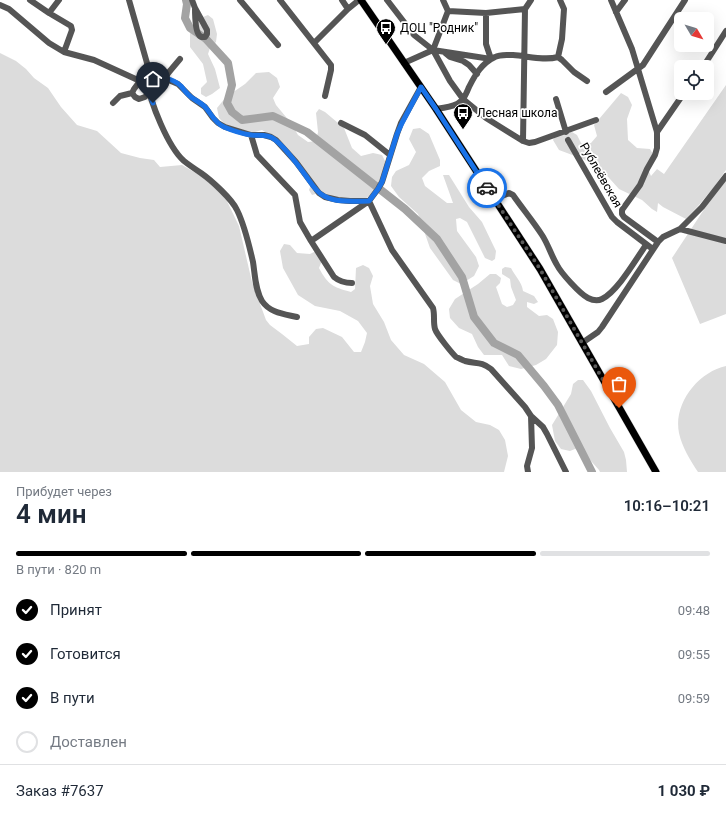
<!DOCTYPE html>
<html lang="ru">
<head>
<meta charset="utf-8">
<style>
	:root { --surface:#fff; --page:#f6f6f7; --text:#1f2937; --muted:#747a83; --line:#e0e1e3; --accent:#000 }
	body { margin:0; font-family:Roboto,sans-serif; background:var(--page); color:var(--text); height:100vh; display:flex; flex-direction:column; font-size:15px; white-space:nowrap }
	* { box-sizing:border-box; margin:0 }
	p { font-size:13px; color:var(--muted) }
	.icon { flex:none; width:22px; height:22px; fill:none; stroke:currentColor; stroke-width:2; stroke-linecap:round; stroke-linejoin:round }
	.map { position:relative; height:472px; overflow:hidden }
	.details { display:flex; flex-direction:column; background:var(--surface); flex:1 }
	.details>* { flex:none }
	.needle { width:26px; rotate:128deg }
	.controls { position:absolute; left:674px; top:12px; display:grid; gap:8px }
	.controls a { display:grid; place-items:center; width:40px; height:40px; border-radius:6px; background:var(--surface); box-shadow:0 4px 16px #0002; font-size:20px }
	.pin { position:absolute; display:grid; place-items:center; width:34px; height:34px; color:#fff; margin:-41px -17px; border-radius:50% 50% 50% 0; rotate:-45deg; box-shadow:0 0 4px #0007 }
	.pin .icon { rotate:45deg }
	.courier { position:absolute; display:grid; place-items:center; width:40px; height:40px; margin:-20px; border:3px solid #1a73e8; border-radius:50%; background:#fff; color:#222; box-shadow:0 1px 5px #0007 }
	.summary em { font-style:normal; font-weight:600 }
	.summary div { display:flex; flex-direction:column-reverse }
	.summary { display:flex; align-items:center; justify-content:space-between; height:68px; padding:0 16px }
	h1 { font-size:26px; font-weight:600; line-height:30px }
	.bar { display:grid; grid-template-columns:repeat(4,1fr); gap:6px 4px; align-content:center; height:48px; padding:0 16px }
	.bar i { height:5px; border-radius:3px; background:var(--line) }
	.bar .active { background:var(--accent) }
	.bar p { grid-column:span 4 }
	.line { display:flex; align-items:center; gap:10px; padding:0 16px; border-top:1px solid var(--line) }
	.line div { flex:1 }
	ol { padding:0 16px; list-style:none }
	li { display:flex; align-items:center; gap:12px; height:44px }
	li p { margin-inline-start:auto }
	li .icon { padding:4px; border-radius:50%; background:var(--accent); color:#fff; stroke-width:4 }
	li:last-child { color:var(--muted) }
	li i { width:22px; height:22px; border:2px solid var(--line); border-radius:50% }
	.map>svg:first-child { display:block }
	.green { fill:#dcdcdc }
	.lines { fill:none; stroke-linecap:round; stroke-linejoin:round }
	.river { stroke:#a3a3a3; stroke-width:8 }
	.major-casing { stroke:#dbdbdb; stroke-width:8 }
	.minor { stroke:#555; stroke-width:6 }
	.major { stroke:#000; stroke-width:7 }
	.done { stroke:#595959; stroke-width:4; stroke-dasharray:0 7.2 }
	.route { stroke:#1a73e8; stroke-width:5 }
	.labels { text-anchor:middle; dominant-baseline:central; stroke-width:3.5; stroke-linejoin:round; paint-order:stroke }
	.poi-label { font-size:12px; fill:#000; stroke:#fff; text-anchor:start }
	.street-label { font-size:12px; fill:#000; stroke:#fff }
</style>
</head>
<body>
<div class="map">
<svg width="726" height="472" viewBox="0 0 726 472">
	<rect width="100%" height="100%" fill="#fff"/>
	<!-- green -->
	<path class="green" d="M 208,15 L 213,19 L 217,34 L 216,42 L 210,48 L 208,54 L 215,69 L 220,88 L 212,94 L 206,97 L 201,94 L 201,88 L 207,82 L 203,64 L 190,47 L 190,28 L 198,19 Z
		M 0,53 L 16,61 L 26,69 L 34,78 L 48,88 L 61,107 L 77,125 L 97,131 L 121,153 L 140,158 L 154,160 L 160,167 L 182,165 L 201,176 L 225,197 L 239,226 L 252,282 L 266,320 L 270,325 L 282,334 L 297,346 L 309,344 L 309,337 L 316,329 L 323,328 L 342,337 L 354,352 L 361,352 L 365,342 L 367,333 L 358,321 L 340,311 L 315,306 L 298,295 L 283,268 L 280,251 L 284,244 L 290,245 L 297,253 L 310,254 L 318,250 L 323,258 L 319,268 C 328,285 333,287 351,292 L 355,289 L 356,268 L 363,265 L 369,268 L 373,276 L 370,286 L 373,304 L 384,322 L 391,340 L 404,355 L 424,364 L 445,382 L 461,410 L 476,422 L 490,425 L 499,430 L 505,440 L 508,456 L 504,472 L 0,472 Z
		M 269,72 L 277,78 L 280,87 L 273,98 L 276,105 L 291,123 L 298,135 L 308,142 L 316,141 L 318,132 L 316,113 L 319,109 L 325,112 L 344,128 L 352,148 L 361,156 L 373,153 L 382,155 L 386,163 C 379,183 373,203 348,204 C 345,204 342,202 339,201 C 336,200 331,201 327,201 L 319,193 L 312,195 L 309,190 L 312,181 L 279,140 L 262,130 L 247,134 L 231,130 L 219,118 L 217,108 L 226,97 L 245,84 L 256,73 Z
		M 726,85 L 726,170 L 714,187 L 699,205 L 686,219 L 663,207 L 658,203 L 657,212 L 652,209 L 642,200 L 619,189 L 601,169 L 583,159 L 559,150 L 553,140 L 556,134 L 567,129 L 577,135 L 581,143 L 591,143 L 597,136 L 594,125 L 621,93 L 628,97 L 632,105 L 627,119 L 628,140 L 637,148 L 650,149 L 654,156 L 646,165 L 651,176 L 657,169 L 664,174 Z
		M 420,128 L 429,134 L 440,160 L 440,166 L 429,171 L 422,178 L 425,186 L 447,203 L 453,203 L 443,175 L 449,175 L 469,207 L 482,222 L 496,251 L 495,259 L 492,261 L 485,258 L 467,222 L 460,218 L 456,219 L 457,231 L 476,257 L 479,266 L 474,276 L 461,284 L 453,280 L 430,248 L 418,214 L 399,197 L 391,186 L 392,177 L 396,171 L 409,165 L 416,152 L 409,139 L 413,129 Z
		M 726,176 L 726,314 L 700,324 L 672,258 Z
		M 505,267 L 511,268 C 515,276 522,282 523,291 L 534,296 L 538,302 L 534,304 L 527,302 L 527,307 L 539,316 L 547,315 L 553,319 L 558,332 L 557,345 L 546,359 L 536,365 L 521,369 L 509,366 L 502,355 L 484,355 L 478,347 L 472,334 L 459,328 L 450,318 L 449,309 L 455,299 L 478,284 L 490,274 L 496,274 L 501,278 L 500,283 L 496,287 L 502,304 L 507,307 L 513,305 L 516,300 L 511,287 L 510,279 L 502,274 L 502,269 Z
		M 726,366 L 726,472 L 698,472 C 690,460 682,447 679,433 C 673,404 698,372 726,366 Z
		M 578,380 L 583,380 L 591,391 L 610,428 L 624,452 L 626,460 L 627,472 L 600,472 L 599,470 L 583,452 L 575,449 L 570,451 L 561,449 L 555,441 L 552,425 L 571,394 L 573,384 Z"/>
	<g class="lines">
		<!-- river -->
		<path class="river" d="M 186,0 L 187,4 L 185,18 L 190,28 L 206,39 L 228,63 L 232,85 L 227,103 L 232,112 L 242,120 L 273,116 L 307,132 L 405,209 L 437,239 L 462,277 L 474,317 L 494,343 L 518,355 L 544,386 L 558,405 L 592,472"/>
		<!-- major casing -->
		<g class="major-casing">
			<path id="major" d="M 361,0 L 436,109 L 540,269 L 656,472"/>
		</g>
		<!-- minor -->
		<path class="minor" d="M 30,0 L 49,13 L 59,0
			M 129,0 L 147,63 C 147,69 146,75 147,81 C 150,102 168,147 184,161 C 189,165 195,169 201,173 C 211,180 232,199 237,210 C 245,226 249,245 253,262 C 255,274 255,290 262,301 C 270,313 284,314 297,317
			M 192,0 L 195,8 L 207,30 L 207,34 L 205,37 C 202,37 201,38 199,35 C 195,30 195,14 195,8
			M 240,0 L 278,45
			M 280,0 L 331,65 L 331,70 L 325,96
			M 342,0 L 348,9
			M 387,0 L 414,35 L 433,50 L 450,81 L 463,99 L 486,118 L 523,141 L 529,143 L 535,142 L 596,120
			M 443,0 L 448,11
			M 560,0 L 564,9 L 562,39 L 558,57 L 562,60 L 574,72 L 587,81
			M 611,0 L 632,49 L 657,132 L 657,148 L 655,155 L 647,169 L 640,185 L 622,210 L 622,214 L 624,217 L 658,242
			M 0,5 L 9,9 L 49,43 L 64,52 L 94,60 L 140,81 L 146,79 L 164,78 L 180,59
			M 616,12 L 625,0
			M 49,13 L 71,26 L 72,30 L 64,52
			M 486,13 L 486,44 L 491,59
			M 314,43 L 348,9 L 359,0
			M 433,50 L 448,11 L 486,13 L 525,9
			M 444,52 L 450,57 L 463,61 L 469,65 L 477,74
			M 404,63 L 433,50 L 491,59
			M 703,67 L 726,31
			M 164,78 L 178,84 L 192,98 L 205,107 L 213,118 L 218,123 L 225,127 L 251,135 L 264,135 L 271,137 L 276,140 L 296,162 L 319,193 L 325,197 L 338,200 L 350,201 L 369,201
			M 140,81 L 134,89 L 132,93 L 135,97 L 139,99 L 145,97 L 149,92
			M 421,87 L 401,123 L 397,134 L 382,182 L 378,189 L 369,201 L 392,250 L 433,308 C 435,315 433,322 435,329 C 437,335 452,353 456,357 C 459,358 462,360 465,361 C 476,364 481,361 491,369 L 525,407 L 531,416 L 543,427 L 547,434 L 566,472
			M 606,92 L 643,65 L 685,0
			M 556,99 L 566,132
			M 113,103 L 120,96 L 132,93
			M 436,109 C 443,108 451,107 457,104 C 464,100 466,94 469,87 C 475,75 482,63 495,57 C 500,54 506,55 513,55 C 528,56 544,61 558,57
			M 341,123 L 365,135 L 390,155
			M 657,132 L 684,93
			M 251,135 L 257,155 L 295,195 L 300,222 L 311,241 L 369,201
			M 568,140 L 612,217 L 617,222 L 650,247
			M 523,141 L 525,9 L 531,0
			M 494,199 L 507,194 L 509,193 L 513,195 C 522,208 533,221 542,235 C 548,244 551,255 557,265 C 561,273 580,294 588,298 C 592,300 598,301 602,299 C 618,291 636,259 646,245
			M 680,229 L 702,207 L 726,176
			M 311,241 L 334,277 C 340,282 345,283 352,283
			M 582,343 L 598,332 L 602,327 L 658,242 L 663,237 L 680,229 L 726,241
			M 528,472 L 527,466 L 532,448 L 531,416"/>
		<!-- major -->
		<use href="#major" class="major"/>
	</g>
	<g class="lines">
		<!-- done -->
		<path class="done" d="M 487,188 L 540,269 L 619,408"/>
		<!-- route -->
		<path class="route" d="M 153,103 L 149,92 L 146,79 C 160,78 170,76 181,86 C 184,90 187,94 191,97 C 196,101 202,103 206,108 C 212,115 215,123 224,127 C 231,130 244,134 251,135 C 259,136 267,134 274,139 C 285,147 298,165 306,176 C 311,183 316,192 324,196 C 337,203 354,201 369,201 L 378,189 L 382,182 L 397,134 L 402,123 L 421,87 L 436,109 L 487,188"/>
	</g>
	<!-- icons -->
	<defs>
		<g id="bus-pin" transform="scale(1)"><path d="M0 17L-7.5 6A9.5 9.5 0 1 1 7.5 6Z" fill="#000" stroke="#fff"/><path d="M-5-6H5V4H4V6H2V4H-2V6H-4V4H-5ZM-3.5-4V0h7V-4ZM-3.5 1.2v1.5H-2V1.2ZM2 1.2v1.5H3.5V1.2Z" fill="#fff"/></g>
	</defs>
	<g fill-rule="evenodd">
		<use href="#bus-pin" x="386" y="28"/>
		<use href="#bus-pin" x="463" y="113"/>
	</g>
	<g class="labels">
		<!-- poi labels -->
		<g class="poi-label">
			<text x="400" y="28">ДОЦ "Родник"</text>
			<text x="477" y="113">Лесная школа</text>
		</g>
		<!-- street labels -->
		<g class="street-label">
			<text transform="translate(601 175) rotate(60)">Рублеёвская</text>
		</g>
	</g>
</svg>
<div class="controls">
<a><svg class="needle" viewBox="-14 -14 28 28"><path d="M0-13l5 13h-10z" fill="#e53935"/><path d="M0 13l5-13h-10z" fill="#747a83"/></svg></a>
<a><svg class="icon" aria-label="locate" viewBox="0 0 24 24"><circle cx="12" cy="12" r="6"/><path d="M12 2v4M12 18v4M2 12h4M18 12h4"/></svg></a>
</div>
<div class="pin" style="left:619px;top:408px;background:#ea580c"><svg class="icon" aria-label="bag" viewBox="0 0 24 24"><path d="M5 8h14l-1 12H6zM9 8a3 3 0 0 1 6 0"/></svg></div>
<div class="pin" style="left:153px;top:103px;background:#1f2937"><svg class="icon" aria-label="home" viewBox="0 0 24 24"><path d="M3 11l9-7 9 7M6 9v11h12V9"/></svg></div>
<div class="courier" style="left:487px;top:188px"><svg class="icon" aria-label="car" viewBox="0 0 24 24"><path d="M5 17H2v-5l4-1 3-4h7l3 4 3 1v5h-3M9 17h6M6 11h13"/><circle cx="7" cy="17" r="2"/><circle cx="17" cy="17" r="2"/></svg></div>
</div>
<section class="details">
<div class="summary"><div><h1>4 мин</h1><p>Прибудет через</p></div><em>10:16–10:21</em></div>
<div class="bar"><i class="active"></i><i class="active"></i><i class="active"></i><i></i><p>В пути · 820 m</p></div>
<ol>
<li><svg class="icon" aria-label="check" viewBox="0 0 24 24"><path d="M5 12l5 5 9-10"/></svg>Принят<p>09:48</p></li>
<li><svg class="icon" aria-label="check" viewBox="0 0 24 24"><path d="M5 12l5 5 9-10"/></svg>Готовится<p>09:55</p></li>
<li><svg class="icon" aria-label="check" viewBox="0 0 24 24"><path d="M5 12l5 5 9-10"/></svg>В пути<p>09:59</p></li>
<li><i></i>Доставлен</li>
</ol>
<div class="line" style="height:52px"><div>Заказ #7637</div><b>1 030 ₽</b></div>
</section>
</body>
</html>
